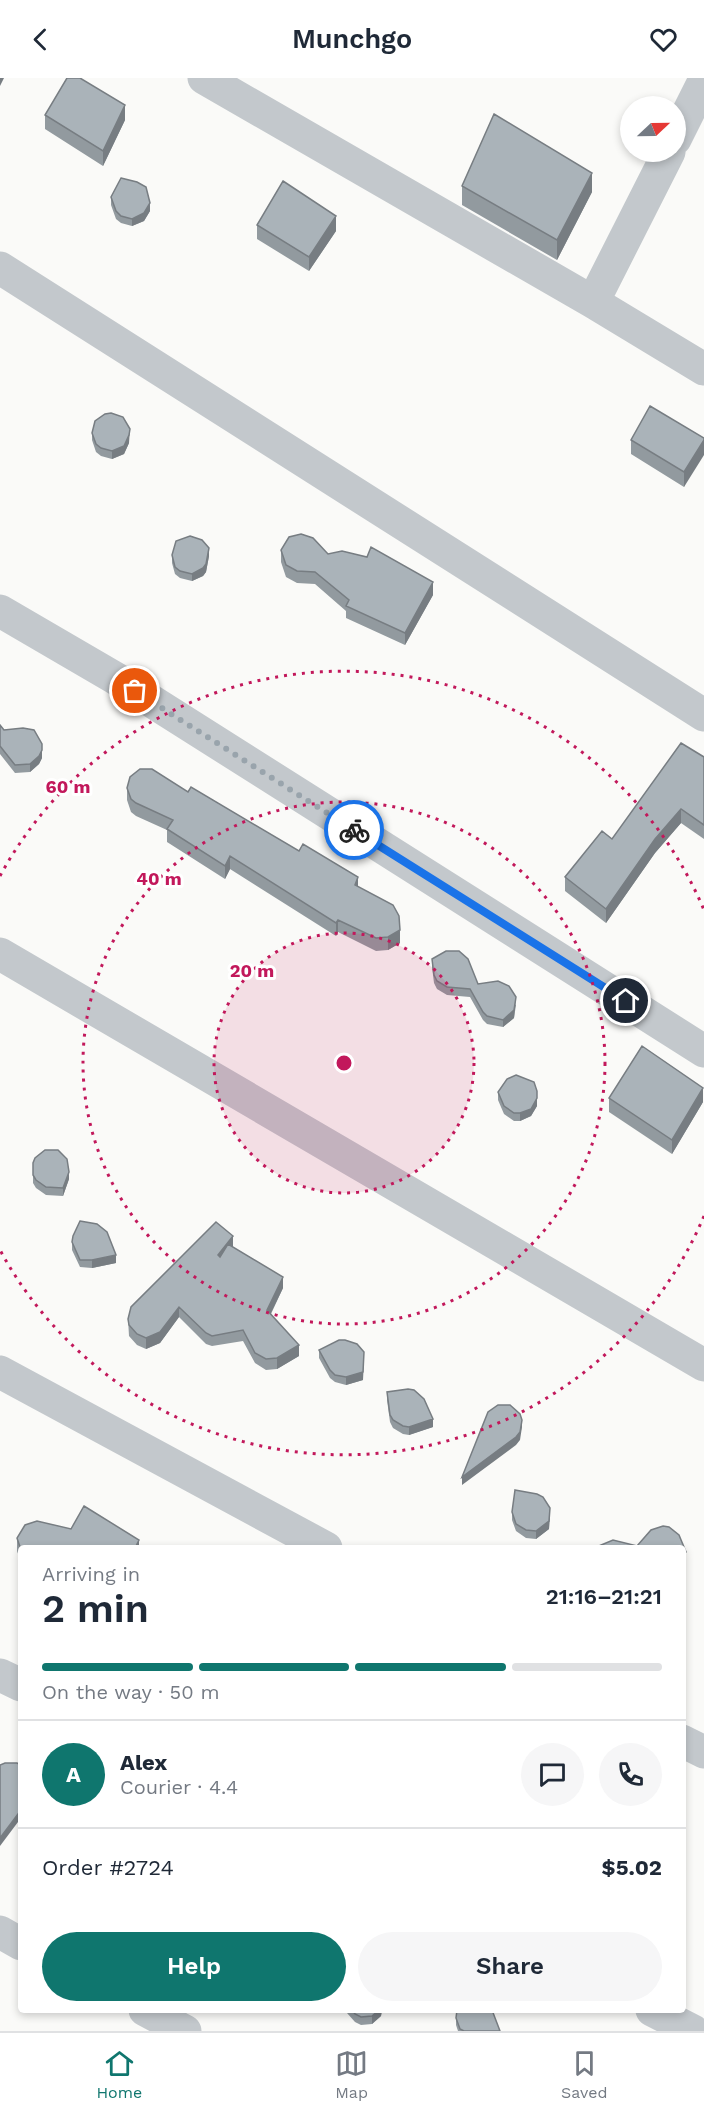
<!DOCTYPE html>
<html lang="en">
<head>
<meta charset="utf-8">
<style>
	:root { --surface:#fff; --page:#f6f6f7; --text:#1f2937; --muted:#747a83; --line:#e0e1e3; --accent:#0f766e }
	body { margin:0; font-family:"Work Sans",sans-serif; background:var(--page); color:var(--text); height:100vh; display:flex; flex-direction:column; font-size:22px; white-space:nowrap }
	* { box-sizing:border-box; margin:0 }
	p { font-size:20px; color:var(--muted) }
	.icon { flex:none; width:33px; height:33px; fill:none; stroke:currentColor; stroke-width:2; stroke-linecap:round; stroke-linejoin:round }
	.map { position:relative; flex:1; overflow:hidden }
	.panel { position:absolute; left:18px; top:1467px; width:668px; height:468px; display:flex; flex-direction:column; background:var(--surface); border-radius:6px; box-shadow:0 3px 9px #0003 }
	.panel>* { flex:none }
	.needle { width:39px; rotate:68deg }
	.buttons { position:absolute; left:620px; top:18px; display:grid; gap:12px }
	.buttons a { display:grid; place-items:center; width:66px; height:66px; border-radius:50%; background:var(--surface); box-shadow:0 3px 9px #0003; font-size:30px }
	.pin { position:absolute; display:grid; place-items:center; width:51px; height:51px; color:#fff; margin:-26px; border:3px solid #fff; border-radius:50%; box-shadow:0 2px 6px #0007 }
	.courier { position:absolute; display:grid; place-items:center; width:60px; height:60px; margin:-30px; border:4px solid #1a73e8; border-radius:50%; background:#fff; color:#222; box-shadow:0 2px 8px #0007 }
	.head em { font-style:normal; font-weight:600 }
	.head div { display:flex; flex-direction:column-reverse }
	.head { display:flex; align-items:center; justify-content:space-between; height:102px; padding:0 24px }
	h1 { font-size:39px; font-weight:600; line-height:45px }
	.bar { display:grid; grid-template-columns:repeat(4,1fr); gap:9px 6px; align-content:center; height:72px; padding:0 24px }
	.bar i { height:8px; border-radius:4px; background:var(--line) }
	.bar .selected { background:var(--accent) }
	.bar p { grid-column:span 4 }
	.line { display:flex; align-items:center; gap:15px; padding:0 24px; border-top:2px solid var(--line) }
	.line div { flex:1 }
	.round { display:grid; place-items:center; flex:none; width:63px; height:63px; border-radius:32px; background:var(--page) }
	.cta { display:flex; gap:12px; margin-top:auto; padding:12px 24px }
	.cta a { flex:1; height:69px; border-radius:36px; background:var(--accent); color:#fff; font-size:24px; font-weight:600; line-height:69px; text-align:center }
	.cta a+a { background:var(--page); color:var(--text) }
	header { display:flex; justify-content:space-between; align-items:center; height:78px; padding:0 24px; background:var(--surface); font-size:27px; font-weight:600 }
	.tabs { display:flex; justify-content:space-around; align-items:center; height:84px; border-top:2px solid var(--line); background:var(--surface); font-size:16px; color:var(--muted) }
	.tabs a { display:grid; justify-items:center; gap:3px }
	.tabs .selected { color:var(--accent) }
	.map>svg:first-child { display:block }
	.lines { fill:none; stroke-linecap:round; stroke-linejoin:round }
	.minor { stroke:#c3c8cc; stroke-width:33 }
	.wall { fill:#929a9f }
	.shaded-wall { fill:#777d82 }
	.building { fill:#aab3b9; stroke:#777d82; stroke-width:1.5 }
	.done { stroke:#99a4ac; stroke-width:6; stroke-dasharray:0 10.8 }
	.route { stroke:#1a73e8; stroke-width:8 }
	.ring { fill:none; stroke:#c2185b; stroke-width:3; stroke-dasharray:3 6 }
	.centre { fill:#c2185b; stroke:#fff; stroke-width:3 }
	.ring-label { font-size:18px; text-anchor:middle; font-weight:bold; fill:#c2185b; stroke:#fff; stroke-width:6; stroke-linejoin:round; paint-order:stroke }
</style>
</head>
<body>
<header><svg class="icon" aria-label="back" viewBox="0 0 24 24"><path d="M15 5l-7 7 7 7"/></svg>Munchgo<svg class="icon" aria-label="heart" viewBox="0 0 24 24"><path d="M12 20l-8-8c-3-5 5-10 8-4 3-6 11-1 8 4z"/></svg></header>
<div class="map">
<svg width="704" height="1953" viewBox="0 0 704 1953">
	<rect width="100%" height="100%" fill="#fafaf8"/>
	<g class="lines">
		<!-- minor -->
		<path class="minor" d="M 204,0 L 593,224 L 704,291
			M 675,61 L 704,3
			M 0,190 L 704,637
			M 593,224 L 669,74
			M 0,533 L 115,600 L 704,973
			M 0,876 L 704,1287
			M 0,1294 L 326,1470
			M 0,1597 L 21,1607
			M 682,1663 L 704,1674
			M 0,1854 L 21,1866
			M 145,1932 L 185,1953
			M 652,1932 L 693,1953"/>
	</g>
	<!-- wall -->
	<path class="wall" d="M 45,37 L 125,42 L 103,88 L 45,51 Z
		M 462,108 L 592,114 L 557,182 L 462,127 Z
		M 111,119 L 150,133 L 144,143 L 132,148 L 121,145 L 116,141 L 111,127 Z
		M 257,147 L 336,153 L 309,193 L 257,161 Z
		M 92,355 L 129,365 L 124,376 L 112,381 L 101,378 L 96,374 L 92,362 Z
		M 704,360 L 684,409 L 631,376 L 631,362 Z
		M 281,472 L 328,476 L 433,517 L 405,567 L 346,540 L 346,533 L 315,506 L 297,505 L 286,499 L 281,484 Z
		M 172,477 L 209,478 L 206,494 L 203,498 L 192,503 L 180,500 L 175,496 L 172,485 Z
		M 0,647 L 4,652 L 42,680 L 39,686 L 30,694 L 15,695 L 0,676 Z
		M 704,679 L 704,761 L 681,745 L 655,775 L 606,845 L 565,813 L 565,799 L 612,761 Z
		M 127,710 L 188,714 L 358,809 L 400,865 L 388,872 L 376,873 L 338,854 L 336,858 L 230,791 L 225,801 L 167,764 L 167,752 L 136,738 L 131,734 L 127,722 Z
		M 432,881 L 478,906 L 516,927 L 514,940 L 503,949 L 487,946 L 483,942 L 470,919 L 447,917 L 437,911 L 434,905 L 432,889 Z
		M 498,1014 L 537,1028 L 531,1038 L 520,1043 L 514,1043 L 504,1036 L 498,1022 Z
		M 609,1020 L 703,1024 L 672,1076 L 609,1034 Z
		M 33,1085 L 69,1101 L 63,1118 L 46,1117 L 36,1110 L 33,1105 Z
		M 72,1164 L 116,1185 L 92,1190 L 80,1189 L 72,1172 Z
		M 233,1169 L 283,1210 L 271,1236 L 299,1278 L 277,1291 L 266,1292 L 255,1285 L 243,1263 L 212,1268 L 206,1266 L 179,1239 L 160,1265 L 146,1271 L 137,1267 L 129,1258 L 128,1241 Z
		M 319,1272 L 363,1302 L 346,1307 L 335,1304 L 330,1300 L 319,1280 Z
		M 387,1314 L 433,1349 L 409,1357 L 403,1356 L 393,1350 L 390,1344 L 387,1322 Z
		M 512,1434 L 550,1438 L 549,1451 L 536,1461 L 526,1460 L 516,1453 L 512,1442 Z
		M 17,1460 L 139,1470 L 21,1470 L 21,1484 L 17,1473 Z
		M 347,1932 L 382,1932 L 381,1938 L 372,1946 L 361,1947 L 355,1944 L 347,1935 Z
		M 456,1940 L 500,1953 L 458,1953 L 456,1947 Z"/>
	<!-- shaded-wall -->
	<path class="shaded-wall" d="M 0,0 L 4,0 L 0,8 Z
		M 125,27 L 125,42 L 103,88 L 103,73 Z
		M 592,95 L 592,114 L 557,182 L 557,162 Z
		M 150,125 L 150,133 L 144,143 L 132,148 L 132,141 Z
		M 336,138 L 336,153 L 309,193 L 309,179 Z
		M 130,351 L 129,365 L 124,376 L 112,381 L 112,373 Z
		M 704,362 L 704,377 L 684,409 L 684,394 Z
		M 209,470 L 209,478 L 206,494 L 203,498 L 192,503 L 192,496 Z
		M 433,504 L 433,517 L 405,567 L 405,555 Z
		M 42,672 L 42,680 L 39,686 L 30,694 L 30,686 Z
		M 681,731 L 681,745 L 655,775 L 606,845 L 606,831 L 655,761 Z
		M 230,778 L 230,791 L 225,801 L 225,788 Z
		M 358,799 L 358,812 L 355,807 Z
		M 338,842 L 338,854 L 336,858 L 336,845 Z
		M 400,852 L 400,865 L 388,872 L 388,859 Z
		M 516,919 L 514,940 L 503,949 L 503,942 Z
		M 703,1010 L 703,1024 L 672,1076 L 672,1062 Z
		M 537,1020 L 537,1028 L 531,1038 L 520,1043 L 520,1035 Z
		M 69,1094 L 69,1101 L 63,1118 L 63,1110 Z
		M 233,1158 L 233,1169 L 218,1188 L 218,1177 Z
		M 116,1177 L 116,1185 L 92,1190 L 92,1182 Z
		M 283,1199 L 283,1210 L 267,1243 L 267,1232 Z
		M 179,1229 L 179,1239 L 160,1265 L 146,1271 L 146,1260 Z
		M 299,1267 L 299,1278 L 277,1291 L 277,1280 Z
		M 364,1282 L 363,1302 L 346,1307 L 346,1299 Z
		M 433,1341 L 433,1349 L 409,1357 L 409,1349 Z
		M 522,1342 L 522,1349 L 520,1362 L 516,1367 L 462,1407 L 462,1399 Z
		M 550,1430 L 549,1451 L 536,1461 L 536,1453 Z
		M 139,1462 L 139,1470 L 135,1470 Z
		M 686,1474 L 686,1482 L 682,1484 L 682,1476 Z
		M 21,1732 L 21,1740 L 0,1768 L 0,1760 Z
		M 379,1932 L 382,1932 L 381,1938 L 372,1946 L 372,1938 Z"/>
	<!-- building -->
	<path class="building" d="M 67,0 L 80,0 L 125,27 L 103,73 L 45,37 Z
		M 494,36 L 592,95 L 557,162 L 462,108 Z
		M 121,100 L 137,104 L 146,109 L 150,125 L 144,135 L 132,141 L 121,138 L 116,133 L 111,119 Z
		M 283,103 L 336,138 L 309,179 L 257,147 Z
		M 650,328 L 704,360 L 704,362 L 684,394 L 631,362 Z
		M 111,335 L 123,339 L 130,351 L 129,357 L 124,368 L 112,373 L 101,370 L 96,366 L 92,355 L 95,343 L 105,336 Z
		M 301,456 L 313,460 L 328,476 L 342,473 L 367,479 L 371,469 L 433,504 L 405,555 L 346,528 L 349,522 L 315,494 L 297,493 L 286,487 L 281,472 L 289,459 Z
		M 190,458 L 202,462 L 209,470 L 206,486 L 203,490 L 192,496 L 180,493 L 175,489 L 172,477 L 176,463 Z
		M 0,647 L 4,652 L 23,650 L 34,652 L 42,666 L 42,672 L 39,678 L 30,686 L 15,687 L 0,668 Z
		M 681,665 L 704,679 L 704,747 L 681,731 L 655,761 L 606,831 L 565,799 L 602,753 L 612,761 Z
		M 140,691 L 152,691 L 188,714 L 191,709 L 299,773 L 303,766 L 358,799 L 355,807 L 393,827 L 399,838 L 400,852 L 388,859 L 376,860 L 338,842 L 336,845 L 230,778 L 225,788 L 167,751 L 173,742 L 136,725 L 131,721 L 127,710 L 130,699 Z
		M 446,873 L 459,873 L 468,881 L 478,906 L 498,903 L 509,908 L 516,919 L 514,932 L 503,942 L 487,938 L 483,934 L 470,911 L 447,909 L 437,903 L 434,897 L 432,881 Z
		M 642,968 L 703,1010 L 672,1062 L 609,1020 Z
		M 516,997 L 534,1004 L 537,1013 L 537,1020 L 531,1031 L 520,1035 L 514,1035 L 504,1028 L 498,1014 L 507,1001 Z
		M 45,1072 L 58,1072 L 67,1081 L 69,1094 L 63,1110 L 46,1109 L 36,1102 L 33,1097 L 33,1085 L 35,1080 Z
		M 80,1143 L 97,1146 L 107,1154 L 116,1177 L 92,1182 L 80,1182 L 72,1164 L 73,1158 Z
		M 216,1144 L 233,1158 L 218,1177 L 220,1179 L 228,1166 L 283,1199 L 267,1232 L 299,1267 L 277,1280 L 266,1281 L 255,1275 L 243,1252 L 212,1258 L 206,1255 L 179,1229 L 160,1254 L 146,1260 L 137,1256 L 129,1247 L 128,1241 L 131,1229 Z
		M 339,1262 L 345,1262 L 357,1266 L 364,1274 L 363,1294 L 346,1299 L 335,1297 L 330,1292 L 319,1272 Z
		M 408,1311 L 414,1312 L 424,1321 L 433,1341 L 409,1349 L 403,1348 L 393,1342 L 390,1337 L 387,1314 Z
		M 498,1327 L 510,1327 L 520,1336 L 522,1342 L 520,1354 L 516,1359 L 462,1399 L 488,1334 Z
		M 515,1412 L 537,1416 L 543,1419 L 550,1430 L 549,1443 L 536,1453 L 526,1452 L 516,1446 L 512,1434 Z
		M 84,1428 L 139,1462 L 135,1470 L 21,1470 L 21,1472 L 17,1460 L 25,1447 L 37,1443 L 71,1451 Z
		M 663,1448 L 669,1449 L 679,1457 L 686,1474 L 682,1476 L 682,1470 L 594,1470 L 613,1462 L 637,1468 L 651,1452 Z
		M 5,1685 L 17,1685 L 21,1687 L 21,1732 L 0,1760 L 0,1687 Z
		M 352,1932 L 379,1932 L 372,1938 L 361,1939 L 355,1936 Z
		M 457,1932 L 492,1932 L 500,1953 L 464,1953 L 460,1951 L 456,1940 Z"/>
	<g class="lines">
		<!-- done -->
		<path class="done" d="M 135,613 L 354,752"/>
		<!-- route -->
		<path class="route" d="M 354,752 L 626,923"/>
	</g>
	<!-- distance rings -->
	<circle cx="344" cy="985" r="130" fill="#c2185b" fill-opacity=".12"/>
	<g class="ring">
		<circle cx="344" cy="985" r="130"/>
		<circle cx="344" cy="985" r="261"/>
		<path d="M704 1138A391 391 0 0 1 0 1172M0 798A391 391 0 0 1 704 832"/>
	</g>
	<circle cx="344" cy="985" r="9" class="centre"/>
	<g class="ring-label">
		<text x="68" y="715">60 m</text>
		<text x="159" y="807">40 m</text>
		<text x="252" y="899">20 m</text>
	</g>
</svg>
<div class="buttons">
<a><svg class="needle" viewBox="-14 -14 28 28"><path d="M0-13l5 13h-10z" fill="#e53935"/><path d="M0 13l5-13h-10z" fill="#747a83"/></svg></a>
</div>
<div class="pin" style="left:135px;top:613px;background:#ea580c"><svg class="icon" aria-label="bag" viewBox="0 0 24 24"><path d="M5 8h14l-1 12H6zM9 8a3 3 0 0 1 6 0"/></svg></div>
<div class="pin" style="left:626px;top:923px;background:#1f2937"><svg class="icon" aria-label="home" viewBox="0 0 24 24"><path d="M3 11l9-7 9 7M6 9v11h12V9"/></svg></div>
<div class="courier" style="left:354px;top:752px"><svg class="icon" aria-label="bike" viewBox="0 0 24 24"><circle cx="6" cy="16" r="4"/><circle cx="18" cy="16" r="4"/><path d="M6 16l4-8h5l3 8M10 8l3 8H6M13 5h3"/></svg></div>
<section class="panel">
<div class="head"><div><h1>2 min</h1><p>Arriving in</p></div><em>21:16–21:21</em></div>
<div class="bar"><i class="selected"></i><i class="selected"></i><i class="selected"></i><i></i><p>On the way · 50 m</p></div>
<div class="line" style="height:108px"><b class="round" style="background:var(--accent);color:#fff">A</b><div><b>Alex</b><p>Courier · 4.4</p></div><a class="round"><svg class="icon" aria-label="chat" viewBox="0 0 24 24"><path d="M4 5h16v11H9l-5 4z"/></svg></a><a class="round"><svg class="icon" aria-label="phone" viewBox="0 0 24 24"><path d="M5 4h4l2 5-3 2q2 4 5 5l2-3 5 2v4C11 20 4 13 5 4z"/></svg></a></div>
<div class="line" style="height:78px"><div>Order #2724</div><b>$5.02</b></div>
<div class="cta"><a>Help</a><a>Share</a></div>
</section>
</div>
<nav class="tabs">
<a class="selected"><svg class="icon" aria-label="home" viewBox="0 0 24 24"><path d="M3 11l9-7 9 7M6 9v11h12V9"/></svg>Home</a>
<a><svg class="icon" aria-label="map" viewBox="0 0 24 24"><path d="M3 6l6-2 6 2 6-2v14l-6 2-6-2-6 2zM9 4v14M15 6v14"/></svg>Map</a>
<a><svg class="icon" aria-label="saved" viewBox="0 0 24 24"><path d="M7 4h10v16l-5-4-5 4z"/></svg>Saved</a>
</nav>
</body>
</html>
